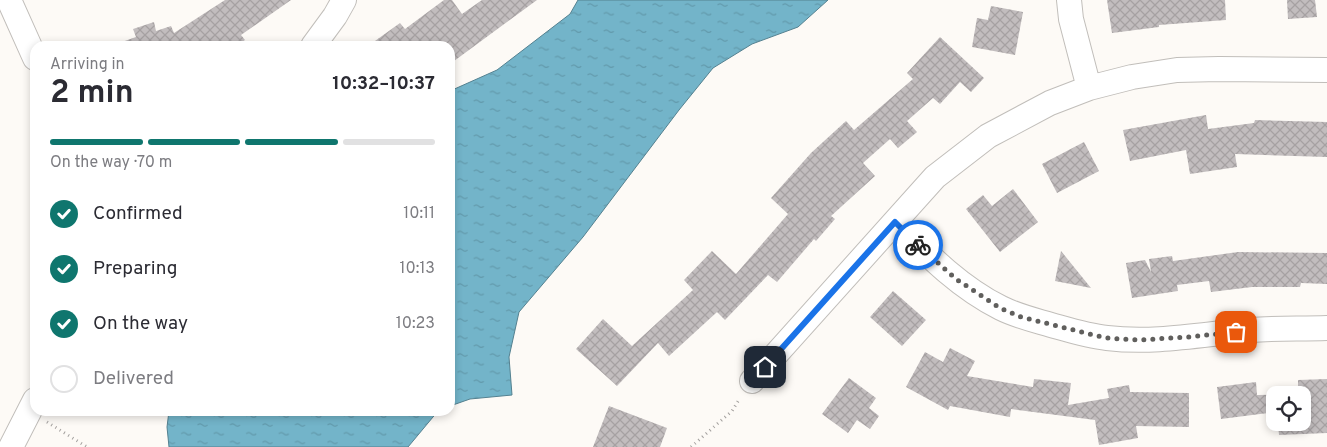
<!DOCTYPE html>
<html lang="en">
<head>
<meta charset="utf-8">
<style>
	:root { --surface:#fff; --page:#f2f2f3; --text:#2b2b33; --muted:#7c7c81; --line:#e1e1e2; --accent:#0f766e }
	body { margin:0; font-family:Overpass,sans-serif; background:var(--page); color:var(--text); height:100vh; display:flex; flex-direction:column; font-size:19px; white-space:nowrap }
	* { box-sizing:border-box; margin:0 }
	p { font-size:16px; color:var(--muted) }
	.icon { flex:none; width:28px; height:28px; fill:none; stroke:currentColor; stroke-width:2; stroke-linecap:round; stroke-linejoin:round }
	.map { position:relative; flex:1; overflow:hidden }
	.side { position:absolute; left:30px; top:41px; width:425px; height:375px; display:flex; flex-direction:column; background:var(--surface); border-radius:15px; box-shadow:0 2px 8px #0003 }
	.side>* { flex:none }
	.fabs { position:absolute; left:1266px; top:386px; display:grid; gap:10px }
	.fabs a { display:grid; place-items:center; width:45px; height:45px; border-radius:10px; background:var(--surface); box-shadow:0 2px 8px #0003; font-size:25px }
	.pin { position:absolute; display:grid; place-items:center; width:42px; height:42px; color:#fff; margin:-21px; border-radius:10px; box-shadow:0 2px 8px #0006 }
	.courier { position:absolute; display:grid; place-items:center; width:50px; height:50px; margin:-25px; border:4px solid #1a73e8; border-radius:50%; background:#fff; color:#222; box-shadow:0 1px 6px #0007 }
	.summary em { font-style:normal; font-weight:700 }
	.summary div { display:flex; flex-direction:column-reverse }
	.summary { display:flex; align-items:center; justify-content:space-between; height:85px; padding:0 20px }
	h1 { font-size:32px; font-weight:700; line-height:38px }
	.bar { display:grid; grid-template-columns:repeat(4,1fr); gap:8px 5px; align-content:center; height:60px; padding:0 20px }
	.bar i { height:6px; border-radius:4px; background:var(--line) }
	.bar .on { background:var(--accent) }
	.bar p { grid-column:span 4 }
	ol { padding:0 20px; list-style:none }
	li { display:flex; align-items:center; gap:15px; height:55px }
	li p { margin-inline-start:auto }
	li .icon { padding:5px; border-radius:50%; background:var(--accent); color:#fff; stroke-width:4 }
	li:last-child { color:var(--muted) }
	li i { width:28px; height:28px; border:2px solid var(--line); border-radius:50% }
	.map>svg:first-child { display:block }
	.water { fill:url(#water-ripples); stroke:#548190 }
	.building { fill:url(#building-cross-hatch) }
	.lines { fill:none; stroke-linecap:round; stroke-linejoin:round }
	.street-casing { stroke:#c1beba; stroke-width:26 }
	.path { stroke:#a4a19f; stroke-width:3; stroke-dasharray:1 4; stroke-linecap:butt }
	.street { stroke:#fff; stroke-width:24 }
	.done { stroke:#605f5d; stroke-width:5; stroke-dasharray:0 9 }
	.route { stroke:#1a73e8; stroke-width:6 }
</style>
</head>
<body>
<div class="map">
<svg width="1327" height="447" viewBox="0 0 1327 447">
	<defs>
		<pattern id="water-ripples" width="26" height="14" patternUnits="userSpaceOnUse" patternTransform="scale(1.25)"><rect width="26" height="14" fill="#73b4c9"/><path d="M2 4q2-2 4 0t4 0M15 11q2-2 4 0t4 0" fill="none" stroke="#6299ab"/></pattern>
		<pattern id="building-cross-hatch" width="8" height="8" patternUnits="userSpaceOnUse" patternTransform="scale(1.25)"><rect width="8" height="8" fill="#c2bdbe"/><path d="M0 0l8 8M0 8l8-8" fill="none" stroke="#a6a1a2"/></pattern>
	</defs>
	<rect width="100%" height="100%" fill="#fdfaf6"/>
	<!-- water -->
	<path class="water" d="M 578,0 L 828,0 L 798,27 L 752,44 L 713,68 L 679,110 L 583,237 L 519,312 L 509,357 L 512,395 L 470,399 L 450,406 L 450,91 L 497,70 L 570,14 Z
		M 169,411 L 438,411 L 408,447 L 169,447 L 167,427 Z"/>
	<!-- building -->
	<path class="building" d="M 225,0 L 291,0 L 241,35 L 245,40 L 236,46 L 119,46 L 119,43 L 136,37 L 133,29 L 154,22 L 156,31 L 171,26 L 174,33 Z
		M 444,0 L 452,0 L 462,14 L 482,0 L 537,0 L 450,64 L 450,46 L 368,46 L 400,23 L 405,29 Z
		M 1107,0 L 1225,0 L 1226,20 L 1159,25 L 1159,27 L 1112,33 Z
		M 1287,0 L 1315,0 L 1317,17 L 1288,19 Z
		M 991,6 L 1023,12 L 1015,55 L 972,47 L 977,18 L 988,20 Z
		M 940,37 L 984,78 L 971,92 L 960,82 L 940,104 L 933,98 L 907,121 L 917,132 L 898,148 L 890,139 L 863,163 L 875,176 L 831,216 L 835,219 L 816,241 L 814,239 L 777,282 L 768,275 L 725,320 L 717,312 L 669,356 L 658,343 L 617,386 L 576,349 L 603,319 L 632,346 L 693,290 L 684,280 L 712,251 L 736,274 L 788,214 L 771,198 L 811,153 L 846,121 L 854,130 L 913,79 L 907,73 Z
		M 1206,115 L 1208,129 L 1254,123 L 1255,120 L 1327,122 L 1327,157 L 1235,154 L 1237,167 L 1190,174 L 1186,150 L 1130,161 L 1123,130 Z
		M 1084,142 L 1099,171 L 1057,193 L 1042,164 Z
		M 1013,189 L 1038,222 L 1000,252 L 966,209 L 983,195 L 992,206 Z
		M 1061,251 L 1091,288 L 1055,281 Z
		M 1238,252 L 1327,253 L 1327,284 L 1301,283 L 1300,287 L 1252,287 L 1211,292 L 1209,281 L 1177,285 L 1178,291 L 1132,298 L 1126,263 L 1145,260 L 1151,272 L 1149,259 L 1172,256 L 1173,261 Z
		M 893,291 L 926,320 L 902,346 L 870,317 Z
		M 950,348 L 975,361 L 967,376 L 1033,387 L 1034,379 L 1071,383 L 1068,405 L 1109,398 L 1107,389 L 1129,385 L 1130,392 L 1189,393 L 1189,427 L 1136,426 L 1138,438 L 1099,445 L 1095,420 L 1011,409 L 1010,417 L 950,406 L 948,410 L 906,387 L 925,352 L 943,362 Z
		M 849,378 L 876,398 L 869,408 L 879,416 L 870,429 L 857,420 L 848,433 L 822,414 Z
		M 1327,379 L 1327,433 L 1279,435 L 1278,422 L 1302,422 L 1302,395 L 1275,395 L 1275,412 L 1221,419 L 1217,387 L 1256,382 L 1257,395 L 1298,394 L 1298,380 Z
		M 609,406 L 667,428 L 660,447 L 593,447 Z"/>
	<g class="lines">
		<!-- street casing -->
		<g class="street-casing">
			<path id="street" d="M 9,0 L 35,58
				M 1069,0 L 1071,19 L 1089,88
				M 313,46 L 335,16 L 344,0
				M 895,222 C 927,254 959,287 1001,308 C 1017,316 1034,320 1051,325 C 1069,330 1088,336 1107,338 C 1155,344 1203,334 1251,330 C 1276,328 1302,329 1327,328
				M 752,381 L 935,177 L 988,136 L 1050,103 L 1089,88 L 1132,77 L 1177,70 L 1219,69 L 1327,70
				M 11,447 L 35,400"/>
		</g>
		<!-- path -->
		<path class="path" d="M 47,422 L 87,447
			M 691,447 L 732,411 L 740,398"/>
		<!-- street -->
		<use href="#street" class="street"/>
	</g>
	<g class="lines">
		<!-- done -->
		<path class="done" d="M 918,245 L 956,279 L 1000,308 L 1021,317 L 1106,338 L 1138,340 L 1189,337 L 1236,332"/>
		<!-- route -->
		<path class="route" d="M 765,367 L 895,222 L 918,245"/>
	</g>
</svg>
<div class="fabs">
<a><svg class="icon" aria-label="locate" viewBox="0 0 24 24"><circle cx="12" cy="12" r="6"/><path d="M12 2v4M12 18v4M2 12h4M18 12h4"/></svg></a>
</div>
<div class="pin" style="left:1236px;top:332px;background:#ea580c"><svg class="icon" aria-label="bag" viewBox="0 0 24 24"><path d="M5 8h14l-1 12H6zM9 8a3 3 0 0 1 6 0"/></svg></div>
<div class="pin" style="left:765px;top:367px;background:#1f2937"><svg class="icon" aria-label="home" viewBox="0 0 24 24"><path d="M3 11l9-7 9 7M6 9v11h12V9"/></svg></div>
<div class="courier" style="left:918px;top:245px"><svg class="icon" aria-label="bike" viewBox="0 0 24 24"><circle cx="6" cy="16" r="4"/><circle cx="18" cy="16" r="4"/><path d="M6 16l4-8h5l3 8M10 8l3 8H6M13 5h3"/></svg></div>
<section class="side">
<div class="summary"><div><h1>2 min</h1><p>Arriving in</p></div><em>10:32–10:37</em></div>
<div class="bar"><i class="on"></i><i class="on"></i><i class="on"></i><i></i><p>On the way · 70 m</p></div>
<ol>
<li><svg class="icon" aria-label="check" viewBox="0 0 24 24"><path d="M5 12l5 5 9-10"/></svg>Confirmed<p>10:11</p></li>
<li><svg class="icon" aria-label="check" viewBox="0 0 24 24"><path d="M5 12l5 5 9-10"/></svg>Preparing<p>10:13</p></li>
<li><svg class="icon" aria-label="check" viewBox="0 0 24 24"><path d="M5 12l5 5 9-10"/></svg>On the way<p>10:23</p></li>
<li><i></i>Delivered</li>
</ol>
</section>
</div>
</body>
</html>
